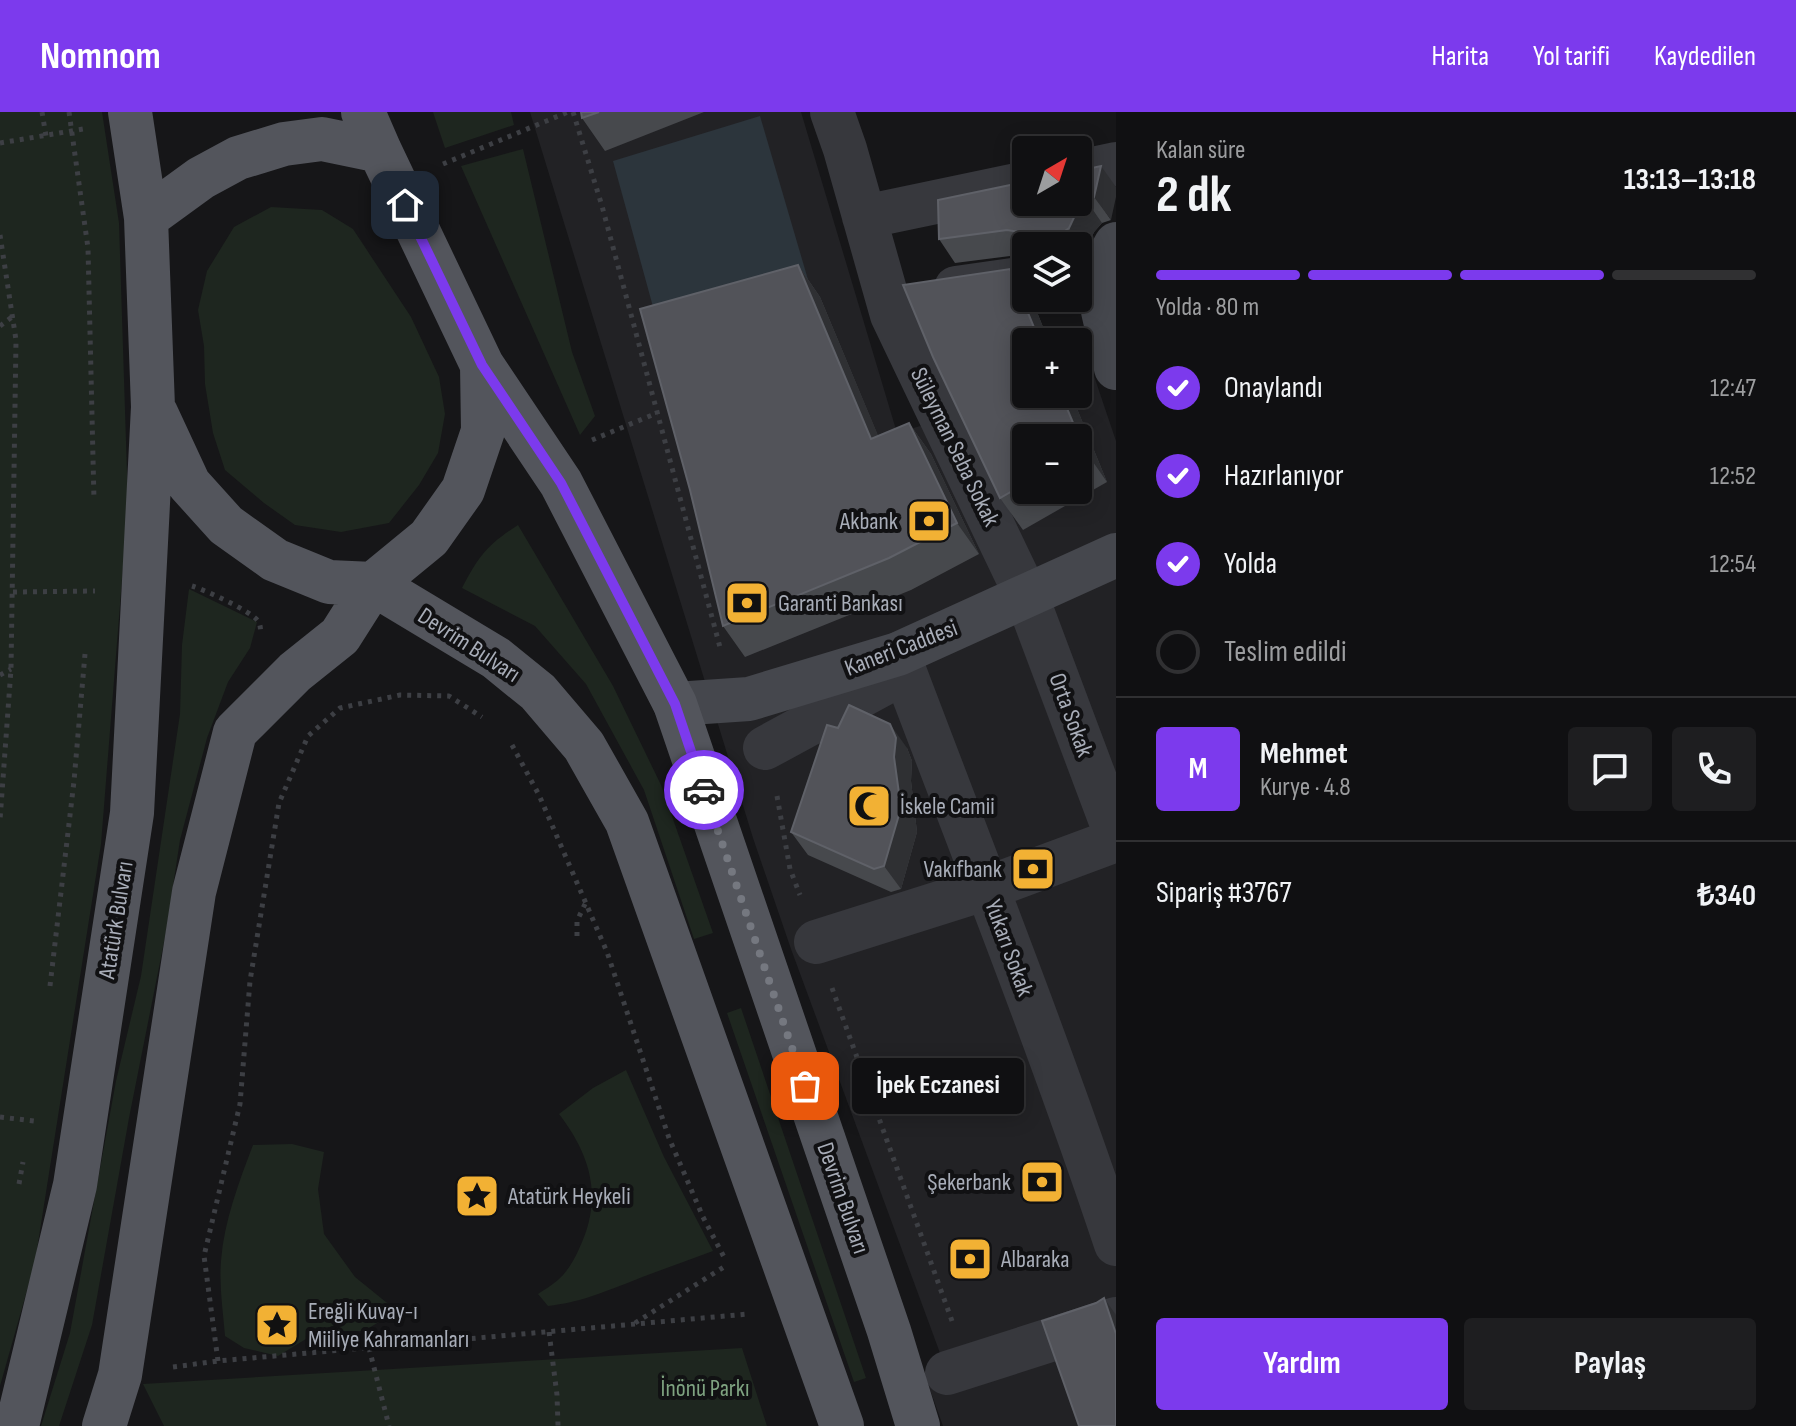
<!DOCTYPE html>
<html lang="tr">
<head>
<meta charset="utf-8">
<style>
	:root { --surface:#101012; --page:#1e1e20; --text:#f1f3f6; --muted:#9c9d9f; --line:#303032; --accent:#7c3aed }
	body { margin:0; font-family:"Sofia Sans Condensed",sans-serif; background:var(--page); color:var(--text); height:100vh; display:flex; flex-direction:column; font-size:30px; white-space:nowrap }
	* { box-sizing:border-box; margin:0 }
	p { font-size:26px; color:var(--muted) }
	.icon { flex:none; width:44px; height:44px; fill:none; stroke:currentColor; stroke-width:2; stroke-linecap:round; stroke-linejoin:round }
	.map { position:relative; flex:1; overflow:hidden }
	.side { display:flex; flex-direction:column; background:var(--surface); width:680px }
	.side>* { flex:none }
	.needle { width:52px; rotate:39deg }
	.controls { position:absolute; left:1012px; top:24px; display:grid; gap:16px }
	.controls a { display:grid; place-items:center; width:80px; height:80px; border-radius:8px; background:var(--surface); box-shadow:0 4px 20px #0003,0 0 0 2px var(--line); font-size:40px }
	.pin { position:absolute; display:grid; place-items:center; width:68px; height:68px; color:#fff; margin:-34px; border-radius:16px; box-shadow:0 4px 12px #0006 }
	.courier { position:absolute; display:grid; place-items:center; width:80px; height:80px; margin:-40px; border:6px solid #7c3aed; border-radius:50%; background:#fff; color:#222; box-shadow:0 2px 10px #0007 }
	.bubble { position:absolute; height:56px; border-radius:8px; background:var(--surface); box-shadow:0 4px 20px #0003,0 0 0 2px var(--line); font-size:26px; font-weight:700; line-height:56px; text-align:center }
	.overview em { font-style:normal; font-weight:700 }
	.overview div { display:flex; flex-direction:column-reverse }
	.overview { display:flex; align-items:center; justify-content:space-between; height:136px; padding:0 40px }
	h1 { font-size:52px; font-weight:700; line-height:60px }
	.bar { display:grid; grid-template-columns:repeat(4,1fr); gap:12px 8px; align-content:center; height:96px; padding:0 40px }
	.bar i { height:10px; border-radius:6px; background:var(--line) }
	.bar .active { background:var(--accent) }
	.bar p { grid-column:span 4 }
	.line { display:flex; align-items:center; gap:20px; padding:0 40px; border-top:2px solid var(--line) }
	.line div { flex:1 }
	.round { display:grid; place-items:center; flex:none; width:84px; height:84px; border-radius:8px; background:var(--page) }
	ol { padding:0 40px; list-style:none }
	li { display:flex; align-items:center; gap:24px; height:88px }
	li p { margin-inline-start:auto }
	li .icon { padding:8px; border-radius:50%; background:var(--accent); color:#fff; stroke-width:4 }
	li:last-child { color:var(--muted) }
	li i { width:44px; height:44px; border:4px solid var(--line); border-radius:50% }
	.primary-button { display:flex; gap:16px; margin-top:auto; padding:16px 40px }
	.primary-button a { flex:1; height:92px; border-radius:8px; background:var(--accent); color:#fff; font-size:32px; font-weight:700; line-height:92px; text-align:center }
	.primary-button a+a { background:var(--page); color:var(--text) }
	header { display:flex; align-items:center; gap:48px; box-sizing:border-box; height:112px; padding:0 40px; background:var(--accent); color:#fff }
	header strong { font-size:38px }
	nav { display:flex; gap:44px; margin-inline-start:auto; font-size:28px }
	main { display:flex; flex:1; min-height:0 }
	.map>svg:first-child { display:block }
	.built { fill:#222225; fill-rule:evenodd }
	.green { fill:#1e261f }
	.water { fill:#2c353c }
	.lines { fill:none; stroke-linecap:round; stroke-linejoin:round }
	.path { stroke:#3d3f44; stroke-width:5; stroke-dasharray:4 6; stroke-linecap:butt }
	.street { stroke:#37383d; stroke-width:44 }
	.secondary { stroke:#45474d; stroke-width:44 }
	.primary { stroke:#53555c; stroke-width:44 }
	.wall { fill:#47494d; fill-rule:evenodd }
	.shaded-wall { fill:#2f3033 }
	.building { fill:#525359; stroke:#5f6168; stroke-width:2 }
	.done { stroke:#757880; stroke-width:8; stroke-dasharray:0 14.4 }
	.route { stroke:#7c3aed; stroke-width:10 }
	.labels { text-anchor:middle; dominant-baseline:central; stroke-width:8; stroke-linejoin:round; paint-order:stroke }
	.street-label { font-size:24px; fill:#a8adb8; stroke:#111113 }
	.poi-label { font-size:24px; fill:#a8adb8; stroke:#111113; text-anchor:start }
	.park-label { font-size:24px; fill:#7fa381; stroke:#111113 }
</style>
</head>
<body>
<header>
<strong>Nomnom</strong>
<nav><a>Harita</a><a>Yol tarifi</a><a>Kaydedilen</a></nav>
</header>
<main>
<div class="map">
<svg width="1116" height="1314" viewBox="0 0 1116 1314">
	<rect width="100%" height="100%" fill="#161618"/>
	<!-- built -->
	<path class="built" d="M 530,0 L 801,0 L 897,321 L 1026,282 L 1078,282 L 1078,266 L 1093,261 L 1116,329 L 1116,1314 L 943,1314 L 928,1272 L 947,1260 L 791,837 L 753,726 ZM 1026,326 L 1078,326 L 1078,378 L 1026,378 Z"/>
	<!-- green -->
	<path class="green" d="M 0,0 L 102,0 L 119,111 L 128,392 L 101,732 L 35,1150 L 0,1274 Z
		M 433,0 L 511,0 L 514,13 L 445,36 Z
		M 523,37 L 572,240 L 595,304 L 580,323 L 461,54 Z
		M 271,95 L 322,98 L 353,117 L 411,205 L 439,265 L 445,302 L 438,341 L 419,373 L 389,411 L 341,420 L 295,413 L 264,391 L 225,358 L 213,321 L 205,272 L 204,234 L 198,198 L 207,159 L 234,115 Z
		M 518,413 L 613,574 L 661,673 L 713,821 L 694,827 L 644,678 L 586,572 L 535,514 L 462,476 C 479,444 487,433 518,413 Z
		M 189,477 L 257,510 L 250,536 L 228,570 L 207,626 L 180,728 L 166,820 L 129,1006 L 92,1213 L 59,1314 L 41,1314 L 70,1221 L 116,969 L 141,864 L 180,602 L 182,533 Z
		M 741,896 L 866,1266 L 854,1270 L 727,901 Z
		M 626,958 L 664,1045 L 713,1139 C 684,1150 654,1160 625,1172 C 595,1183 580,1190 548,1194 L 538,1182 C 544,1178 552,1173 558,1168 C 568,1159 574,1148 579,1137 C 603,1087 592,1045 559,1002 L 593,976 Z
		M 292,1032 L 324,1040 L 318,1077 L 324,1122 L 355,1165 L 397,1199 L 364,1219 L 319,1219 L 278,1244 L 244,1236 L 225,1224 C 223,1199 219,1174 221,1149 C 224,1109 239,1070 253,1033 Z
		M 742,1236 L 767,1314 L 164,1314 L 143,1272 Z"/>
	<!-- water -->
	<path class="water" d="M 760,4 L 809,171 L 658,213 L 613,49 Z"/>
	<g class="lines">
		<!-- path -->
		<path class="path" d="M 42,0 L 46,24
			M 69,0 L 88,136 L 94,388
			M 573,0 L 602,94 L 721,539
			M 0,31 L 83,17
			M 443,52 L 568,0
			M 0,123 L 16,228 L 11,557 L 0,708
			M 0,214 L 12,205
			M 592,328 L 657,301
			M 192,474 C 205,478 251,499 258,509 C 261,514 260,516 261,522
			M 13,480 L 95,479
			M 0,563 L 11,557
			M 512,633 L 539,683 L 607,840 L 669,1026 L 703,1105 L 725,1147
			M 777,684 L 790,757 L 800,783
			M 577,824 L 577,809 L 585,792
			M 50,874 L 74,669 L 85,542
			M 832,876 L 952,1209
			M 0,1005 L 34,1009
			M 19,1072 L 23,1050
			M 635,1211 L 727,1153
			M 549,1220 L 557,1283 L 558,1314
			M 369,1236 L 389,1314
			M 218,1249 L 204,1144 L 240,992 L 250,869 L 279,691 L 308,624 L 340,596 L 400,583 L 449,584 L 482,605
			M 173,1255 L 218,1249 L 748,1202"/>
		<!-- street -->
		<path class="street" d="M 832,0 L 845,37 L 892,203 L 1026,483 L 1116,723
			M 1078,60 L 1116,52
			M 864,105 L 1026,71
			M 956,176 L 1026,166
			M 898,542 C 972,738 1050,934 1116,1132
			M 765,636 L 905,560
			M 816,830 L 987,776 L 1116,728
			M 947,1261 L 1116,1207"/>
		<!-- secondary -->
		<path class="secondary" d="M 1116,132 L 1110,143 L 1103,199 L 1116,256
			M 675,592 L 749,587 L 898,542 L 1116,443"/>
		<!-- primary -->
		<path class="primary" d="M 146,106 L 201,66 L 238,46 L 284,32 L 322,27 L 380,39
			M 482,253 L 561,371 L 675,592 L 889,1219 L 918,1314
			M 156,301 L 189,372 L 226,413 L 275,448 L 329,470 L 373,472 L 496,546 L 538,580 L 584,634 L 627,710 L 842,1314
			M 17,1314 L 75,1073 L 132,701 L 153,295 L 146,106 L 130,0
			M 104,1314 L 120,1263 L 194,780 L 235,620 L 295,560 L 340,524 L 373,472 L 429,426 L 463,378 L 483,319 L 482,253 L 380,39 L 363,0"/>
	</g>
	<!-- wall -->
	<path class="wall" d="M 581,0 L 704,0 L 605,39 L 582,6 Z
		M 1078,59 L 1111,108 L 1102,111 L 1094,120 L 1085,140 L 1078,145 L 1078,134 L 1026,134 L 1026,142 L 955,151 L 939,127 Z
		M 798,153 L 820,185 L 878,324 L 909,311 L 931,342 L 979,442 L 911,478 L 745,545 L 723,514 L 690,378 Z
		M 1010,157 L 1026,180 L 1026,186 L 1030,186 L 1033,190 L 1049,230 L 1026,230 L 1071,282 L 1107,370 L 1023,418 L 1000,386 ZM 1026,326 L 1078,326 L 1078,378 L 1026,378 Z
		M 907,636 L 912,649 L 911,669 L 917,720 L 901,777 L 891,780 L 808,743 L 791,720 Z"/>
	<!-- shaded-wall -->
	<path class="shaded-wall" d="M 1101,54 L 1116,75 L 1116,85 L 1111,108 L 1094,85 Z
		M 1086,88 L 1102,111 L 1094,120 L 1085,140 L 1069,116 L 1078,97 Z
		M 798,153 L 820,185 L 893,359 L 871,327 Z
		M 1010,157 L 1026,180 L 1026,186 L 1030,186 L 1033,190 L 1049,230 L 1040,230 Z
		M 1061,282 L 1071,282 L 1107,370 L 1084,337 Z
		M 909,311 L 931,342 L 979,442 L 957,411 Z
		M 890,612 L 907,636 L 912,649 L 911,669 L 917,720 L 901,777 L 884,754 Z
		M 1104,1186 L 1116,1203 L 1116,1222 Z"/>
	<!-- building -->
	<path class="building" d="M 581,0 L 599,0 L 582,6 Z
		M 1101,54 L 1094,85 L 1086,88 L 1078,97 L 1069,116 L 1054,127 L 1030,129 L 1020,120 L 1007,118 L 939,127 L 938,88 L 1015,72 L 1026,66 L 1026,90 L 1078,90 L 1078,59 Z
		M 798,153 L 871,327 L 909,311 L 957,411 L 889,446 L 723,514 L 690,378 L 640,197 Z
		M 1010,157 L 1040,230 L 1026,230 L 1026,282 L 1061,282 L 1084,337 L 1078,341 L 1078,326 L 1026,326 L 1026,371 L 1000,386 L 933,245 L 903,173 Z
		M 849,593 L 890,612 L 896,626 L 894,645 L 901,696 L 884,754 L 874,757 L 791,720 L 827,613 L 838,616 Z
		M 1104,1186 L 1116,1222 L 1116,1314 L 1079,1314 L 1042,1209 L 1096,1191 Z"/>
	<g class="lines">
		<!-- done -->
		<path class="done" d="M 704,678 L 805,974"/>
		<!-- route -->
		<path class="route" d="M 405,93 L 482,253 L 561,371 L 675,592 L 704,678"/>
	</g>
	<!-- icons -->
	<defs>
		<g id="bank-square" transform="scale(2.3)"><rect x="-9" y="-9" width="18" height="18" rx="4" fill="#f2b134" stroke="#111113"/><path d="M-6-4H6V4H-6ZM0-2.3a2.3 2.3 0 1 0 0 4.6a2.3 2.3 0 1 0 0-4.6Z" fill="#111"/></g>
		<g id="mosque-square" transform="scale(2.3)"><rect x="-9" y="-9" width="18" height="18" rx="4" fill="#f2b134" stroke="#111113"/><path d="M3.5-4.9A6 6 0 1 0 3.5 4.9A5 5 0 1 1 3.5-4.9Z" fill="#111"/></g>
		<g id="sight-square" transform="scale(2.3)"><rect x="-9" y="-9" width="18" height="18" rx="4" fill="#f2b134" stroke="#111113"/><path d="M0-6L1.8-2.2L6-1.7L2.9 1.2L3.7 5.4L0 3.3L-3.7 5.4L-2.9 1.2L-6-1.7L-1.8-2.2Z" fill="#111"/></g>
	</defs>
	<g fill-rule="evenodd">
		<use href="#bank-square" x="929" y="409"/>
		<use href="#bank-square" x="747" y="491"/>
		<use href="#mosque-square" x="869" y="694"/>
		<use href="#bank-square" x="1033" y="757"/>
		<use href="#bank-square" x="1042" y="1070"/>
		<use href="#sight-square" x="477" y="1084"/>
		<use href="#bank-square" x="970" y="1147"/>
		<use href="#sight-square" x="277" y="1213"/>
	</g>
	<g class="labels">
		<!-- street labels -->
		<g class="street-label">
			<text transform="translate(955 335) rotate(64)">Süleyman Seba Sokak</text>
			<text transform="translate(469 533) rotate(33)">Devrim Bulvarı</text>
			<text transform="translate(901 536) rotate(-21)">Kaneri Caddesi</text>
			<text transform="translate(1071 603) rotate(70)">Orta Sokak</text>
			<text transform="translate(116 808) rotate(-81)">Atatürk Bulvarı</text>
			<text transform="translate(1009 836) rotate(70)">Yukarı Sokak</text>
			<text transform="translate(843 1086) rotate(71)">Devrim Bulvarı</text>
		</g>
		<!-- poi labels -->
		<g class="poi-label">
			<text x="898" y="409" text-anchor="end">Akbank</text>
			<text x="778" y="491">Garanti Bankası</text>
			<text x="900" y="694">İskele Camii</text>
			<text x="1002" y="757" text-anchor="end">Vakıfbank</text>
			<text x="1011" y="1070" text-anchor="end">Şekerbank</text>
			<text x="508" y="1084">Atatürk Heykeli</text>
			<text x="1001" y="1147">Albaraka</text>
			<text x="308" y="1199">Ereğli Kuvay-ı<tspan x="308" dy="28">Miiliye Kahramanları</tspan></text>
		</g>
		<!-- park labels -->
		<g class="park-label">
			<text x="705" y="1276">İnönü Parkı</text>
		</g>
	</g>
</svg>
<div class="controls">
<a><svg class="needle" viewBox="-14 -14 28 28"><path d="M0-13l5 13h-10z" fill="#e53935"/><path d="M0 13l5-13h-10z" fill="#9c9d9f"/></svg></a>
<a><svg class="icon" aria-label="layers" viewBox="0 0 24 24"><path d="M12 4l9 5-9 5-9-5zM3 14l9 5 9-5"/></svg></a>
<a>+</a>
<a>−</a>
</div>
<div class="pin" style="left:805px;top:974px;background:#ea580c"><svg class="icon" aria-label="bag" viewBox="0 0 24 24"><path d="M5 8h14l-1 12H6zM9 8a3 3 0 0 1 6 0"/></svg></div>
<div class="pin" style="left:405px;top:93px;background:#1f2937"><svg class="icon" aria-label="home" viewBox="0 0 24 24"><path d="M3 11l9-7 9 7M6 9v11h12V9"/></svg></div>
<div class="courier" style="left:704px;top:678px"><svg class="icon" aria-label="car" viewBox="0 0 24 24"><path d="M5 17H2v-5l4-1 3-4h7l3 4 3 1v5h-3M9 17h6M6 11h13"/><circle cx="7" cy="17" r="2"/><circle cx="17" cy="17" r="2"/></svg></div>
<div class="bubble" style="left:852px;top:946px;width:172px">İpek Eczanesi</div>
</div>
<section class="side">
<div class="overview"><div><h1>2 dk</h1><p>Kalan süre</p></div><em>13:13–13:18</em></div>
<div class="bar"><i class="active"></i><i class="active"></i><i class="active"></i><i></i><p>Yolda · 80 m</p></div>
<ol>
<li><svg class="icon" aria-label="check" viewBox="0 0 24 24"><path d="M5 12l5 5 9-10"/></svg>Onaylandı<p>12:47</p></li>
<li><svg class="icon" aria-label="check" viewBox="0 0 24 24"><path d="M5 12l5 5 9-10"/></svg>Hazırlanıyor<p>12:52</p></li>
<li><svg class="icon" aria-label="check" viewBox="0 0 24 24"><path d="M5 12l5 5 9-10"/></svg>Yolda<p>12:54</p></li>
<li><i></i>Teslim edildi</li>
</ol>
<div class="line" style="height:144px"><b class="round" style="background:var(--accent);color:#fff">M</b><div><b>Mehmet</b><p>Kurye · 4.8</p></div><a class="round"><svg class="icon" aria-label="chat" viewBox="0 0 24 24"><path d="M4 5h16v11H9l-5 4z"/></svg></a><a class="round"><svg class="icon" aria-label="phone" viewBox="0 0 24 24"><path d="M5 4h4l2 5-3 2q2 4 5 5l2-3 5 2v4C11 20 4 13 5 4z"/></svg></a></div>
<div class="line" style="height:104px"><div>Sipariş #3767</div><b>₺340</b></div>
<div class="primary-button"><a>Yardım</a><a>Paylaş</a></div>
</section>
</main>
</body>
</html>
